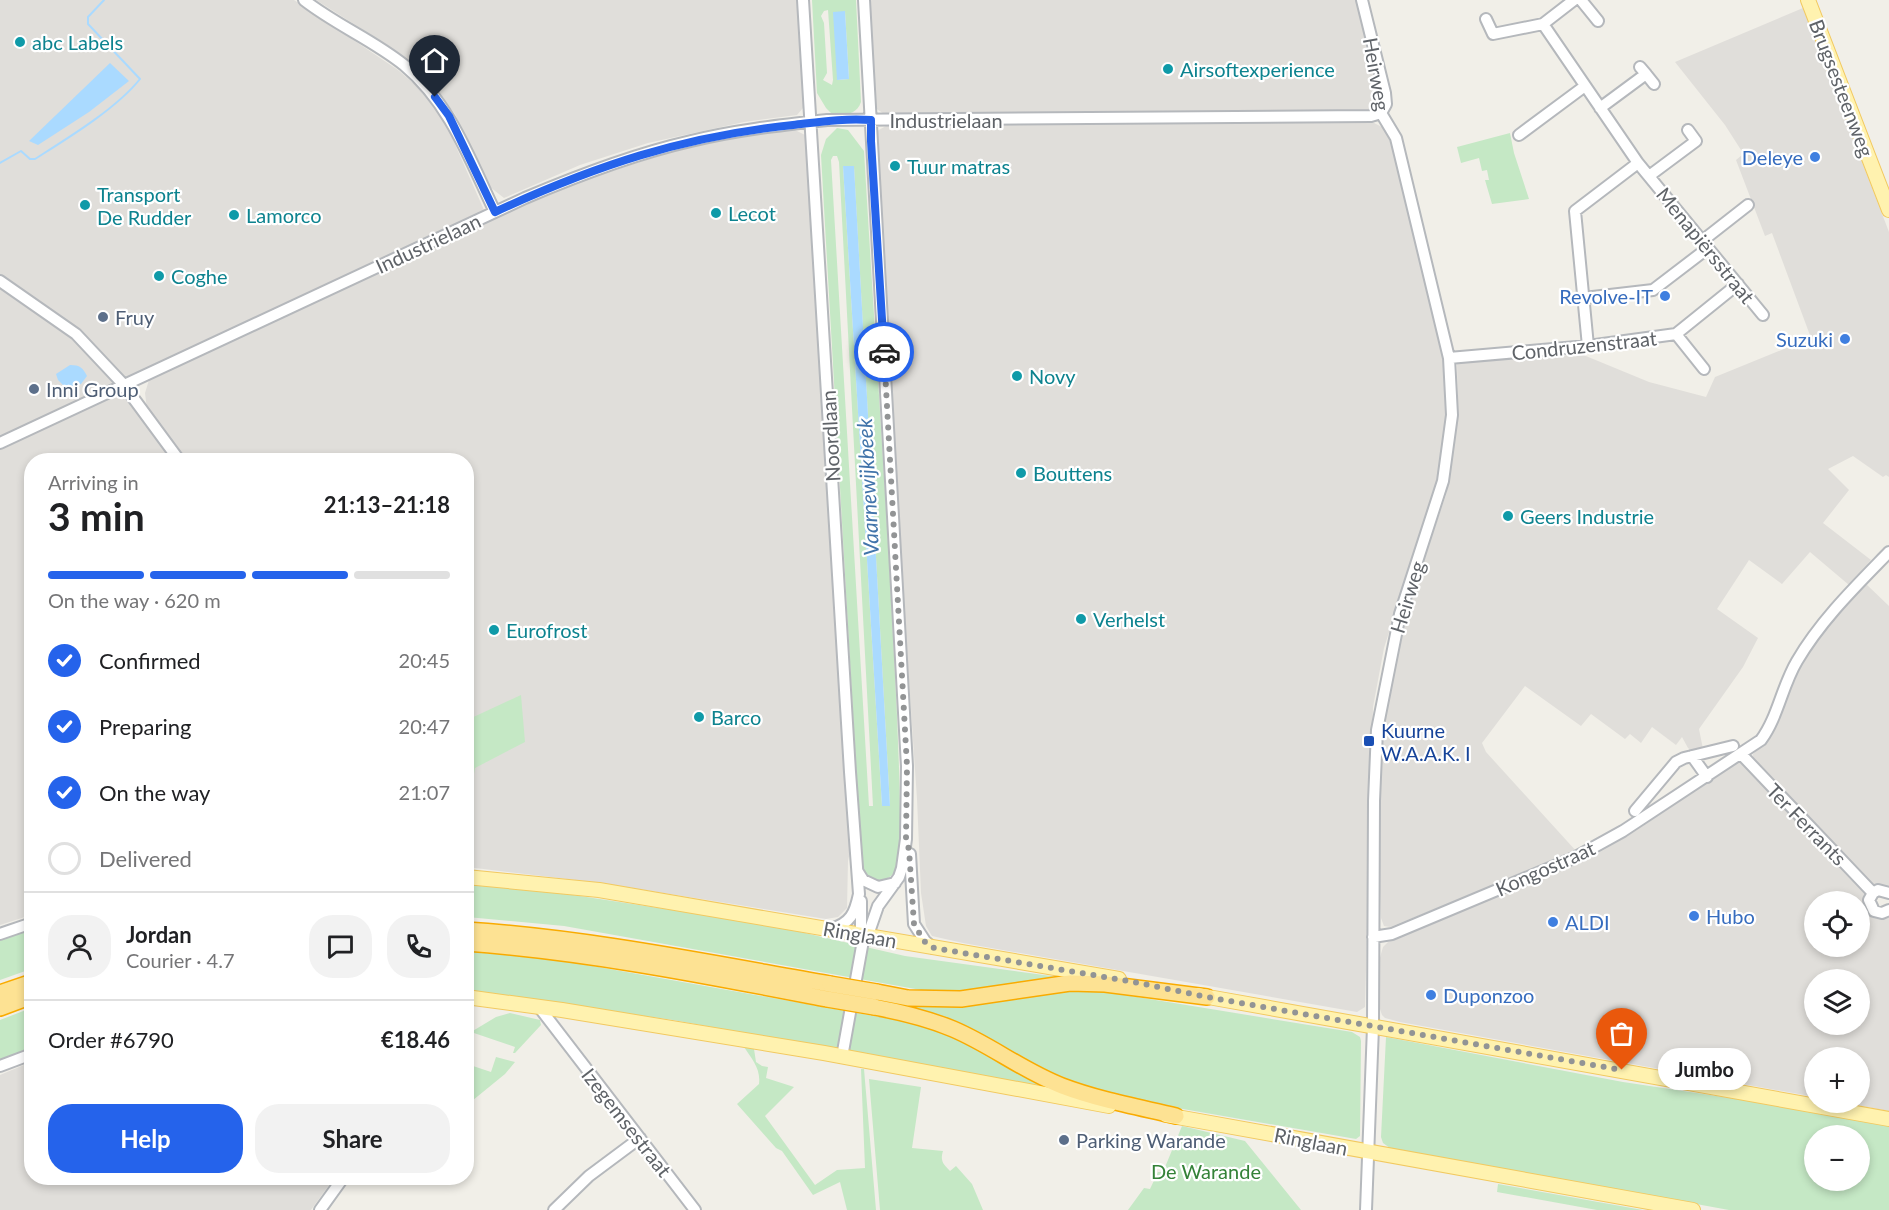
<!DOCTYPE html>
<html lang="en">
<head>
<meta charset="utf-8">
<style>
	:root { --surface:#fff; --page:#f2f2f2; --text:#202124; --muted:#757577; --line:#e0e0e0; --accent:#2563eb }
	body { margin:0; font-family:Lato,sans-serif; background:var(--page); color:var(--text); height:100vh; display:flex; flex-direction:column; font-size:22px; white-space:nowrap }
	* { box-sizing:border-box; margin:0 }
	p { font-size:20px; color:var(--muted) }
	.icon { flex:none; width:33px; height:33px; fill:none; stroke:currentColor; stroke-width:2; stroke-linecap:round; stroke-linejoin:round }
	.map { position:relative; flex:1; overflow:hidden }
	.drawer { position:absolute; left:24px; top:453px; width:450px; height:732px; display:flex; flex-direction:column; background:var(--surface); border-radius:24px; box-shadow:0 3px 9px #0003 }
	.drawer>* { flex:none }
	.fabs { position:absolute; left:1804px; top:891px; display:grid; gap:12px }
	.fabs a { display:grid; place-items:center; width:66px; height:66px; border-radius:50%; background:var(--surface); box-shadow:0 3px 9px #0003; font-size:30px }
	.pin { position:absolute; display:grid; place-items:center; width:51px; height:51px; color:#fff; margin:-62px -26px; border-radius:50% 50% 50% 0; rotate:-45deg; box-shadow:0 0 6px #0007 }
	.pin .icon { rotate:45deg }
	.courier { position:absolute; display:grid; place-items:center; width:60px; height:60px; margin:-30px; border:4px solid #2563eb; border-radius:50%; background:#fff; color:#222; box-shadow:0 2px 8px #0007 }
	.bubble { position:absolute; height:42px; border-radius:21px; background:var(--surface); box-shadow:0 3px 9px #0003; font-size:20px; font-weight:700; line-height:42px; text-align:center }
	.overview em { font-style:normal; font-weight:700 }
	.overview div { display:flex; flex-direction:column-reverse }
	.overview { display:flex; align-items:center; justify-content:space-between; height:102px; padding:0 24px }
	h1 { font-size:39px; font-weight:700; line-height:45px }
	.bar { display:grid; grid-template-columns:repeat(4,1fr); gap:9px 6px; align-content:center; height:72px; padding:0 24px }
	.bar i { height:8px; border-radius:4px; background:var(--line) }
	.bar .selected { background:var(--accent) }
	.bar p { grid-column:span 4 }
	.line { display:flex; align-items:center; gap:15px; padding:0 24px; border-top:2px solid var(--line) }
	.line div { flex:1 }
	.round { display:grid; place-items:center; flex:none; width:63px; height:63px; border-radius:24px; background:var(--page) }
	ol { padding:0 24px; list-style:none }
	li { display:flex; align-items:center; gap:18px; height:66px }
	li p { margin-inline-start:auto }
	li .icon { padding:6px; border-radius:50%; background:var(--accent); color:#fff; stroke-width:4 }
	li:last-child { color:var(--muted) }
	li i { width:33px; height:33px; border:3px solid var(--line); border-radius:50% }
	.cta { display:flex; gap:12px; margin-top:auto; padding:12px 24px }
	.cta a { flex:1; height:69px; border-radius:24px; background:var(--accent); color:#fff; font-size:24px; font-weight:700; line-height:69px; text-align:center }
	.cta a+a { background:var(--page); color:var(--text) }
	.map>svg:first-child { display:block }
	.industrial { fill:#e0deda; fill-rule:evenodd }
	.green { fill:#c5e8c5; fill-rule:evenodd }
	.water { fill:#aadaff }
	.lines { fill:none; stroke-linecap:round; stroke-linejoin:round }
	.stream { stroke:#aadaff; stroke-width:2 }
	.minor-casing { stroke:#b5b8bc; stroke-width:14 }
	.major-casing { stroke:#f2c960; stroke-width:16 }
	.highway-casing { stroke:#f9ab00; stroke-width:18 }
	.minor { stroke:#fff; stroke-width:10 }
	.major { stroke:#fff2af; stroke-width:14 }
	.highway { stroke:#fde293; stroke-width:15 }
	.highway-bridge-casing { stroke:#f9ab00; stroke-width:18; stroke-linecap:butt }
	.highway-bridge { stroke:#fde293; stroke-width:15 }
	.done { stroke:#929495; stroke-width:6; stroke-dasharray:0 10.8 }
	.route { stroke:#2563eb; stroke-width:8 }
	.culture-dot { fill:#0f9aa8; stroke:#fff; stroke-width:2 }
	.shop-dot { fill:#3f7fe0; stroke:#fff; stroke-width:2 }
	.service-dot { fill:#5c6f8a; stroke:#fff; stroke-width:2 }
	.transit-dot { fill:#1a4fb4; stroke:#fff; stroke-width:2 }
	.labels { text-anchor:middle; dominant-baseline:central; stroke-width:4.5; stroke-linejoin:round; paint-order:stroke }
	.culture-label { font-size:20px; fill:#0d838f; stroke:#fff; text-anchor:start }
	.street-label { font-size:20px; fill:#5f6368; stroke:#fff }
	.shop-label { font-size:20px; fill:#366cbe; stroke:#fff; text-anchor:end }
	.service-label { font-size:20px; fill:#4e5e75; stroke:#fff; text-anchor:start }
	.transit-label { font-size:20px; fill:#164399; stroke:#fff; text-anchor:start }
	.park-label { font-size:20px; fill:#348238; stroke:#fff }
	.water-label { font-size:21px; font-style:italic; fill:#4174aa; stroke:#fff }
</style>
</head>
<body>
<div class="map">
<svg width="1889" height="1210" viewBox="0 0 1889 1210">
	<rect width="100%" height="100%" fill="#f1efe8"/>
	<!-- industrial -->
	<path class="industrial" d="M 0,0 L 294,0 L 398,70 L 420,89 L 446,124 L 484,210 L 0,438 Z
		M 316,0 L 801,0 L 803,108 L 797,115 L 744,122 L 648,143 L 580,165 L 504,198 L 490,187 L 455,114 L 425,75 L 390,47 Z
		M 867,0 L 1358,0 L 1378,82 L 1379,102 L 1376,107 L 1365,112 L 884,114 L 874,107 Z
		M 1803,8 L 1889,232 L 1889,477 L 1886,475 L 1883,477 L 1853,456 L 1828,469 L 1849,490 L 1823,523 L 1871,560 L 1849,585 L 1810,552 L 1782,584 L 1749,560 L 1717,609 L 1758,638 L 1743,667 L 1699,729 L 1703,749 L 1692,751 L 1688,748 L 1682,737 L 1676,745 L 1652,727 L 1641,743 L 1630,734 L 1625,739 L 1591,714 L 1581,726 L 1525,686 L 1482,743 L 1486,752 L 1577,852 L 1390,927 L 1384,926 L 1381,918 L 1378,834 L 1381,745 L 1391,673 L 1404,617 L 1446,495 L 1458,416 L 1457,363 L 1581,354 L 1649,382 L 1706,397 L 1715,377 L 1811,338 L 1772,233 L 1765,236 L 1736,160 L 1742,155 L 1741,150 L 1725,125 L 1675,62 Z
		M 1189,121 L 1338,121 L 1374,123 L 1386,129 L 1393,142 L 1442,345 L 1447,382 L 1445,431 L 1438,479 L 1384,648 L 1373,707 L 1365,1007 L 1357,1012 L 963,943 L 932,936 L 926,926 L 921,893 L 917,799 L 892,428 L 875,136 L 877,131 L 886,126 Z
		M 793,129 L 807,136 L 832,527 L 850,852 L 848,861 L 847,908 L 838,917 L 826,919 L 601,883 L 467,867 L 466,460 L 187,460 L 147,409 L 145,393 L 149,380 L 156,374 L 549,193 L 581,181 L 686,147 L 754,134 Z
		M 119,397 L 126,399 L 173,460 L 32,460 L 31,915 L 0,925 L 0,450 L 108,399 Z
		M 1865,583 L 1889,606 L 1889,887 L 1871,884 L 1752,759 L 1753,754 L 1765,743 L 1804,656 Z
		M 1739,762 L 1743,763 L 1866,894 L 1867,906 L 1881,918 L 1889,916 L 1889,1111 L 1845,1103 L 1860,1102 L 1860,1058 L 1815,1058 L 1815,1097 L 1400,1022 L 1385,1018 L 1382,1015 L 1380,1009 L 1379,961 L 1383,947 L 1388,942 L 1595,855 L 1637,830 L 1732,764 ZM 1815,902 L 1860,902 L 1860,946 L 1815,946 ZM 1815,980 L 1860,980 L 1860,1024 L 1815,1024 Z
		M 31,1062 L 32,1178 L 334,1178 L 311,1210 L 0,1210 L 0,1075 Z"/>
	<!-- green -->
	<path class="green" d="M 812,0 L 856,0 L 861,102 C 856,116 845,114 832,114 L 826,108 L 817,93 ZM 828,10 L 833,80 L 832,85 L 823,80 L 827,73 L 824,23 L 821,16 L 824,11 ZM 845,11 L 849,79 L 837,80 Z
		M 837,128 L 848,130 L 864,151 C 872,287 881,423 889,560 C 893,644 899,729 900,814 C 900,831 902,851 896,868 C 892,881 873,887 865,872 C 863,867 862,860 861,854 L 821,155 L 826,139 ZM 833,156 L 837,156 L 839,162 L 873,806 L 869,806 L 831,160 ZM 843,166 L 854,167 L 890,806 L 882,806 Z
		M 1510,133 L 1514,153 L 1529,199 L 1492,204 L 1485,180 L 1489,180 L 1487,170 L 1482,171 L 1479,158 L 1461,163 L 1457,147 Z
		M 521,695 L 525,742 L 475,768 L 470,797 L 467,798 L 467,720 Z
		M 466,883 L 547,891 L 770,925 L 905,956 L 1081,980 L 949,995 L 564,926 L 467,917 Z
		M 31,927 L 31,969 L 0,980 L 0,939 Z
		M 466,949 L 531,955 L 936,1027 L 1051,1089 L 673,1020 L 467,991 Z
		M 1088,989 L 1352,1032 L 1360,1037 L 1361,1041 L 1360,1136 L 1356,1139 L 1137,1101 L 1080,1088 L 887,1004 L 887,1000 Z
		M 31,1008 L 31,1047 L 0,1060 L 0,1020 Z
		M 510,1013 L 540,1020 L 541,1025 L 515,1053 L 513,1053 L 515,1047 L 471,1032 L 496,1017 Z
		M 1386,1037 L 1623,1082 L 1823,1112 L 1889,1125 L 1889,1210 L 1729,1210 L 1390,1148 L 1383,1143 L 1381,1137 ZM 1815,1136 L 1860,1136 L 1860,1180 L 1815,1180 Z
		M 744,1047 L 754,1049 L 756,1062 L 762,1066 L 768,1067 L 766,1078 L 794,1087 L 765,1116 L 815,1185 L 837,1170 L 865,1168 L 861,1069 L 864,1069 L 876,1210 L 847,1210 L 840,1182 L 813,1195 L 782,1151 L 776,1148 L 737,1104 L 759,1084 C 761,1069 752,1059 744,1047 Z
		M 496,1057 L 515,1062 L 505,1074 L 467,1105 L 467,1064 L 491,1072 Z
		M 869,1079 L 921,1087 L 912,1148 L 943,1151 C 940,1161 943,1164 950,1171 L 956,1166 L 972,1184 L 983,1210 L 880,1210 Z
		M 1182,1126 L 1245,1141 L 1301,1210 L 1128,1210 L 1144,1188 L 1150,1189 L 1158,1172 L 1163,1172 Z
		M 1498,1184 L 1643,1210 L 1597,1210 L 1497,1192 Z"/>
	<!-- water -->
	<path class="water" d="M 845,11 L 849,79 L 837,80 L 833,12 Z
		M 110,63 L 129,81 L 89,112 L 38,145 L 29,141 Z
		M 843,166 L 854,166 L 890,806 L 882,806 Z
		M 70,365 C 80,365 83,368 87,376 L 81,384 L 66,388 L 58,380 L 56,374 Z"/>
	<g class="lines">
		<!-- stream -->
		<path class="stream" d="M 0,163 L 21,151 L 30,159 L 35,159 C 68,138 116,109 140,79 L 88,24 L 88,17 L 104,0"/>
		<!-- minor casing -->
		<g class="minor-casing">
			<path id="minor" d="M 304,0 C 336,25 373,40 404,65 C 450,103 470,160 495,212
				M 803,0 L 850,772 L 859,894 C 855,913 851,923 831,929
				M 1362,0 L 1385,93 L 1386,104 L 1381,113
				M 1581,0 L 1598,21
				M 1486,19 L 1493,34 L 1543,24 L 1574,0
				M 1543,24 L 1638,163 L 1763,315
				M 1646,74 L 1654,84
				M 1600,108 L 1646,74 L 1640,67
				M 1519,135 L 1585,86
				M 1649,176 L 1696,141 L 1688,130
				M 1702,241 L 1748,205
				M 0,281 L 76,334 L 123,384 L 179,460
				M 1584,298 L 1653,290 L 1708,248
				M 1676,334 L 1704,369
				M 1588,346 L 1575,211 L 1638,163
				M 1449,358 L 1588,346 L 1676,334 L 1738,284
				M 0,443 L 525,198 C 579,175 634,154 691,141 C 735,130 782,125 827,120 L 1371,116 L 1381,113
				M 1741,754 L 1873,893
				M 1692,756 L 1707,777
				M 1635,811 L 1676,762 L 1684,758 L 1733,746
				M 910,854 L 914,924 L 925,941 L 933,948
				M 858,872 L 863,880 L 878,887 L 895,883
				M 1889,893 L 1878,890 L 1873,893 L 1869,900 L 1874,911 L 1882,913 L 1889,910
				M 0,934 L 32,923
				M 864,935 L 869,932 L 878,906 L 899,877 L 902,868 L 906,839 L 907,766 L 864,0
				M 1373,937 L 1392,934 L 1576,857 L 1623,831 L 1761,740 C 1778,717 1782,686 1797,661 C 1821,620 1856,586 1889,552
				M 539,1007 L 695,1210
				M 842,1057 L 864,935 L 861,930 L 861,901
				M 0,1066 L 32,1054
				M 320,1210 L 343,1178
				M 554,1210 L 589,1176 L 640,1138
				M 1366,1210 L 1373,1027 L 1374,801 L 1377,730 L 1400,614 L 1443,481 L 1452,415 L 1449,358 L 1396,138 L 1381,113"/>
		</g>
		<!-- major casing -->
		<g class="major-casing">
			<path id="major" d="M 1808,0 L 1889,210
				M 466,877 L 599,890 L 1119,979
				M 1197,995 L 1889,1119
				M 466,997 L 562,1010 L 824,1053 L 1109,1106
				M 1166,1115 L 1693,1210"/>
		</g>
		<!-- highway casing -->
		<g class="highway-casing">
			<path id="highway" d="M 466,930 C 589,938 710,963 830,984
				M 466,943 C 588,952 708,976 827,999
				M 877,992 L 908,998 L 961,999 L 1070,983 L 1105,984 L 1207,997
				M 0,993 L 32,982
				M 874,1007 C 901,1012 927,1018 953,1029 C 991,1045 1023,1071 1062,1086 C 1099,1100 1138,1107 1176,1116
				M 0,1008 L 32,996"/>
		</g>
		<!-- minor -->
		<use href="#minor" class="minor"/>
		<!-- major -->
		<use href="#major" class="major"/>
		<!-- highway -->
		<use href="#highway" class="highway"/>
		<!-- highway-bridge casing -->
		<g class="highway-bridge-casing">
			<path id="highway-bridge" d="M 830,984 L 877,992
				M 827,999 L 874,1007"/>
		</g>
		<!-- highway-bridge -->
		<use href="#highway-bridge" class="highway-bridge"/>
	</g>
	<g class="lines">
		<!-- done -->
		<path class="done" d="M 884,352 L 907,766 L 906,838 L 909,850 L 914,924 L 924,941 L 934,948 L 1134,982 L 1207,997 L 1622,1070"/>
		<!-- route -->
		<path class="route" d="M 435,97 L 449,116 L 495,212 C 594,166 684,136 793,125 C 819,122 844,118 871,120 L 871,141 L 884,352"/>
	</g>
	<!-- markers -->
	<g class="culture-dot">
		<circle cx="20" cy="42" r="6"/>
		<circle cx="1168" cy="69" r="6"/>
		<circle cx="895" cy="166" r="6"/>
		<circle cx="85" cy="205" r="6"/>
		<circle cx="716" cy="213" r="6"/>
		<circle cx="234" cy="215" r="6"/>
		<circle cx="159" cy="276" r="6"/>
		<circle cx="1017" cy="376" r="6"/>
		<circle cx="1021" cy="473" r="6"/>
		<circle cx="1508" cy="516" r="6"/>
		<circle cx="1081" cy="619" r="6"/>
		<circle cx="494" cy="630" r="6"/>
		<circle cx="699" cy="717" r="6"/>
	</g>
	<g class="shop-dot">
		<circle cx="1815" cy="157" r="6"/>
		<circle cx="1665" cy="296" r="6"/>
		<circle cx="1845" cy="339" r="6"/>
		<circle cx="1694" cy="916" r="6"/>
		<circle cx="1553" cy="922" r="6"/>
		<circle cx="1431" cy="995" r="6"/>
	</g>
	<g class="service-dot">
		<circle cx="103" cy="317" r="6"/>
		<circle cx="34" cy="389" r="6"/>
		<circle cx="1064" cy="1140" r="6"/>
	</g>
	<rect class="transit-dot" x="1363" y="735" width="12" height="12" rx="3"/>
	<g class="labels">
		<!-- culture labels -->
		<g class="culture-label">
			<text x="32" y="42">abc Labels</text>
			<text x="1180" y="69">Airsoftexperience</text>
			<text x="907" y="166">Tuur matras</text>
			<text x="97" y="194">Transport<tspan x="97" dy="23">De Rudder</tspan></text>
			<text x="728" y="213">Lecot</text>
			<text x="246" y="215">Lamorco</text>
			<text x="171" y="276">Coghe</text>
			<text x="1029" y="376">Novy</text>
			<text x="1033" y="473">Bouttens</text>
			<text x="1520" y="516">Geers Industrie</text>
			<text x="1093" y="619">Verhelst</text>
			<text x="506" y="630">Eurofrost</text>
			<text x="711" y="717">Barco</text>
		</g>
		<!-- street labels -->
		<g class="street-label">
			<text transform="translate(1377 74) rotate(80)">Heirweg</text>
			<text transform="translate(1842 88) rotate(69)">Brugsesteenweg</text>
			<text x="946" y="120">Industrielaan</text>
			<text transform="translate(428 243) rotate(-25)">Industrielaan</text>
			<text transform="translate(1706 245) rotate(51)">Menapiërsstraat</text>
			<text transform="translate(1584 345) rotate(-6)">Condruzenstraat</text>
			<text transform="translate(830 436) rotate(-93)">Noordlaan</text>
			<text transform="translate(1407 597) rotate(-73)">Heirweg</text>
			<text transform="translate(1807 824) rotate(46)">Ter Ferrants</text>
			<text transform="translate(1545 868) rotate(-24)">Kongostraat</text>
			<text transform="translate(860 934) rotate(10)">Ringlaan</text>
			<text transform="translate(627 1122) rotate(52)">Izegemsestraat</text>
			<text transform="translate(1311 1141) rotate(11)">Ringlaan</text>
		</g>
		<!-- shop labels -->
		<g class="shop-label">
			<text x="1803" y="157">Deleye</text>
			<text x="1653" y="296">Revolve-IT</text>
			<text x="1833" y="339">Suzuki</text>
			<text x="1706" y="916" text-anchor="start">Hubo</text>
			<text x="1565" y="922" text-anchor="start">ALDI</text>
			<text x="1443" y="995" text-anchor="start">Duponzoo</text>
		</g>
		<!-- service labels -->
		<g class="service-label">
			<text x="115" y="317">Fruy</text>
			<text x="46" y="389">Inni Group</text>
			<text x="1076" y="1140">Parking Warande</text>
		</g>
		<!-- transit labels -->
		<g class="transit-label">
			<text x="1381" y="730">Kuurne<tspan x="1381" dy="23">W.A.A.K. I</tspan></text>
		</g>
		<!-- park labels -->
		<g class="park-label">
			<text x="1206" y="1171">De Warande</text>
		</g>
		<!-- water labels -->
		<g class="water-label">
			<text transform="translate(867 487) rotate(-93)">Vaarnewijkbeek</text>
		</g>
	</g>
</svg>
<div class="fabs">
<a><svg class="icon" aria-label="locate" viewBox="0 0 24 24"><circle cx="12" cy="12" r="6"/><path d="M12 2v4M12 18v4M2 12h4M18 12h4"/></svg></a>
<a><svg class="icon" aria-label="layers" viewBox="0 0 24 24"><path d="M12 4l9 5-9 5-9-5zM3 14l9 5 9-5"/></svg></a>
<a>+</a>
<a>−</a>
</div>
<div class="pin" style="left:1622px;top:1070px;background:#ea580c"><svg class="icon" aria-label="bag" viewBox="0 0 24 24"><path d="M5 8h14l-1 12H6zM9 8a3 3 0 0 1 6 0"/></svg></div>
<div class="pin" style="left:435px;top:97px;background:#1f2937"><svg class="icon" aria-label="home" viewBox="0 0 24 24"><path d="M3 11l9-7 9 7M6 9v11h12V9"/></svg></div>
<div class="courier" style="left:884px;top:352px"><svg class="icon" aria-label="car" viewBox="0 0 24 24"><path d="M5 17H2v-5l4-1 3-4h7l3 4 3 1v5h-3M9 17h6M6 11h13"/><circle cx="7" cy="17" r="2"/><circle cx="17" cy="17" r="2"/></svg></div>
<div class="bubble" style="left:1658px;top:1048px;width:93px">Jumbo</div>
<section class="drawer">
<div class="overview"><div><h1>3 min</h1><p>Arriving in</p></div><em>21:13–21:18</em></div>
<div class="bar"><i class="selected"></i><i class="selected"></i><i class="selected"></i><i></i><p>On the way · 620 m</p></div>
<ol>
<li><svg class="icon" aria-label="check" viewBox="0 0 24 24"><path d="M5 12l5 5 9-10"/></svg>Confirmed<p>20:45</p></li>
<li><svg class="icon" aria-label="check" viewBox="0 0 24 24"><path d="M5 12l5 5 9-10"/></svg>Preparing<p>20:47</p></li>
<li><svg class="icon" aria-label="check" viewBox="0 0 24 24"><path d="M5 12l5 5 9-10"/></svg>On the way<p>21:07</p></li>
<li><i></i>Delivered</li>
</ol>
<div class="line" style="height:108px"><a class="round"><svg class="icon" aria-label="person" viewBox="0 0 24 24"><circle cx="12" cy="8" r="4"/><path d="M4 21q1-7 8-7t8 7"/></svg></a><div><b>Jordan</b><p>Courier · 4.7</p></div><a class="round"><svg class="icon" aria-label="chat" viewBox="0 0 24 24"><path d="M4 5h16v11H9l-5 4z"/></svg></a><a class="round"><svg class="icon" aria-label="phone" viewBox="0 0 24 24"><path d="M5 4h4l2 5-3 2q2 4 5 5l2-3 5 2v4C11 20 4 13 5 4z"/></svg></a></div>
<div class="line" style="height:78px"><div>Order #6790</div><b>€18.46</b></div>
<div class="cta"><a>Help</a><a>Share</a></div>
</section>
</div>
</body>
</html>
